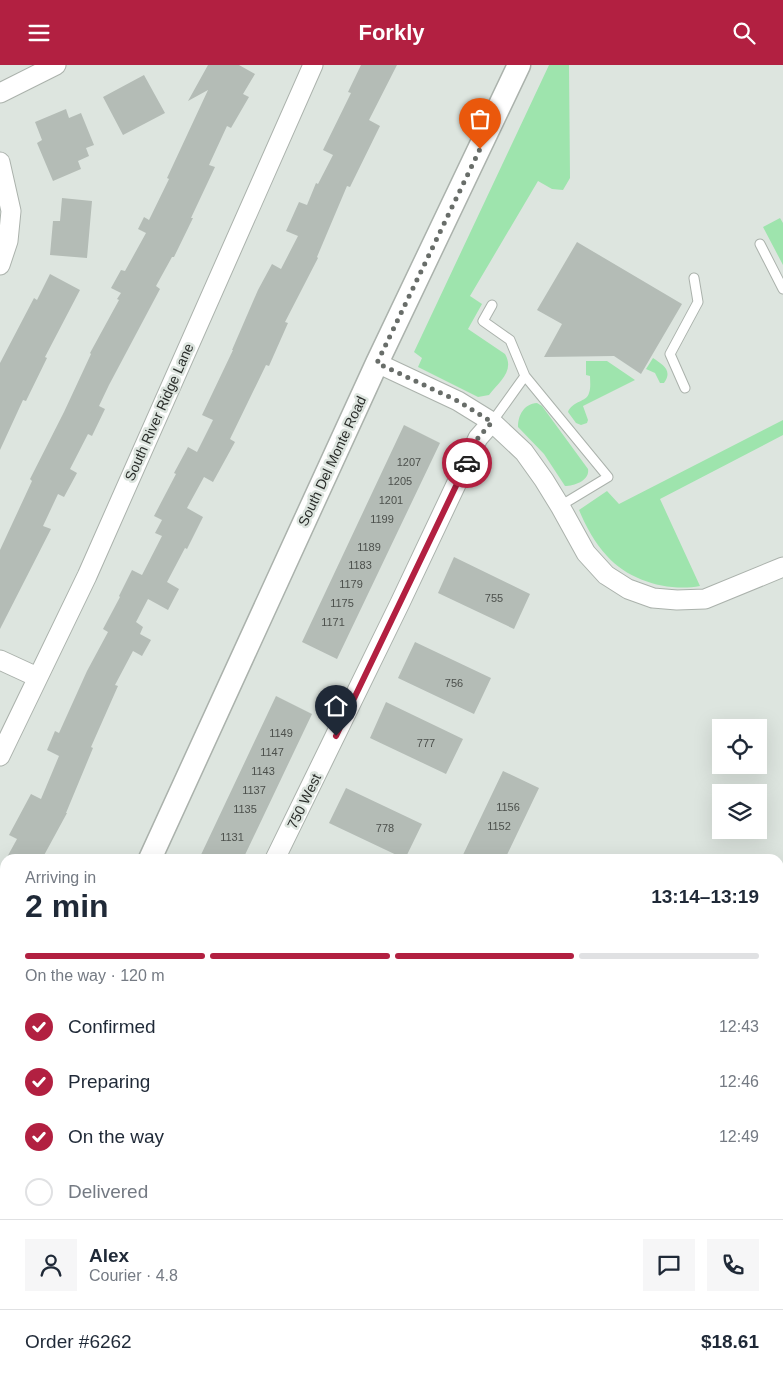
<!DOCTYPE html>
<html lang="en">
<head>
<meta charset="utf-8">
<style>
	:root { --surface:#fff; --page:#f6f6f7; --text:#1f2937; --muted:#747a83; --line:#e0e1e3; --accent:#b22041 }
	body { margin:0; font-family:Helvetica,sans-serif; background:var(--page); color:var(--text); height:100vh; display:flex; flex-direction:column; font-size:19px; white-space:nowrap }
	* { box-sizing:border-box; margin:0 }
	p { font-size:16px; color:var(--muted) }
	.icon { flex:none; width:28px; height:28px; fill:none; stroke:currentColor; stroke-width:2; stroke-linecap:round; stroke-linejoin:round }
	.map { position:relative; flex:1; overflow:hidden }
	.details { position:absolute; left:0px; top:789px; width:784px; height:531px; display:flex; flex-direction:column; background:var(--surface); border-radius:15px 15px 0 0; box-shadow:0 5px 20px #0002 }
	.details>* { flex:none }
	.buttons { position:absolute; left:712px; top:654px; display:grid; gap:10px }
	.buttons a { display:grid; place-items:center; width:55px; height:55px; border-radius:0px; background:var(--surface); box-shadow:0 5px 20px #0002; font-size:25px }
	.pin { position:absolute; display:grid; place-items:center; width:42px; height:42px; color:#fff; margin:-51px -21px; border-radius:50% 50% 50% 0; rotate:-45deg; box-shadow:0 0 5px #0007 }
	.pin .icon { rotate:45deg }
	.courier { position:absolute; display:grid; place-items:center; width:50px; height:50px; margin:-25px; border:4px solid #b22041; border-radius:50%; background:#fff; color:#222; box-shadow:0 1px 6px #0007 }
	.overview em { font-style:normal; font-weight:600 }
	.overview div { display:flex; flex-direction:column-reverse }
	.overview { display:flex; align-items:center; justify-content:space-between; height:85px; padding:0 25px }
	h1 { font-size:32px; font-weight:600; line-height:38px }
	.bar { display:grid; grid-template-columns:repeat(4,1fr); gap:8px 5px; align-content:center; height:60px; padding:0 25px }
	.bar i { height:6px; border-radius:4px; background:var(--line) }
	.bar .selected { background:var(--accent) }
	.bar p { grid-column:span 4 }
	.line { display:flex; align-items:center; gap:12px; padding:0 25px; border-top:1px solid var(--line) }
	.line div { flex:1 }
	.round { display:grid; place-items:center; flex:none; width:52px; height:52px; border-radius:0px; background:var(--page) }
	ol { padding:0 25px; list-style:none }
	li { display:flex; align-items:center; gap:15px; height:55px }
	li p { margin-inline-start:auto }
	li .icon { padding:5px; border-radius:50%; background:var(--accent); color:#fff; stroke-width:4 }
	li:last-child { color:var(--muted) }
	li i { width:28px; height:28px; border:2px solid var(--line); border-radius:50% }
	header { display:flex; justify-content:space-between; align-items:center; height:65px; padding:0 25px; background:var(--accent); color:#fff; font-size:22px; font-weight:600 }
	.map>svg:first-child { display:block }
	.built { fill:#ccdacf }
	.green { fill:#9ee4ad }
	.building { fill:#b4bcb6 }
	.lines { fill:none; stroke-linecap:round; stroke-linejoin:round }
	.service-casing { stroke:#abb2ac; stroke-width:11 }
	.minor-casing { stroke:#abb2ac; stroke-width:21 }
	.tertiary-casing { stroke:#abb2ac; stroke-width:25 }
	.service { stroke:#fff; stroke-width:9 }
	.minor { stroke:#fff; stroke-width:19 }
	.tertiary { stroke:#fff; stroke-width:22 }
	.done { stroke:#686d69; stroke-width:5; stroke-dasharray:0 9 }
	.route { stroke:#b22041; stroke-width:6 }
	.labels { text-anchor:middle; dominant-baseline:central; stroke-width:5; stroke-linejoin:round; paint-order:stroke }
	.number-label { font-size:11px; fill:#4c504c }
	.street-label { font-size:14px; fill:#292c29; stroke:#dde5df }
</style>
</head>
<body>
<header><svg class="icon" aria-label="menu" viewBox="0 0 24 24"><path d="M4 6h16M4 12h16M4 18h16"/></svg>Forkly<svg class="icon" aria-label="search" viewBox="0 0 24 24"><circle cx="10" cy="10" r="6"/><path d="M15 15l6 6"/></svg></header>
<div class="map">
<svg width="783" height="1319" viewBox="0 0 783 1319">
	<rect width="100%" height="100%" fill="#dde5df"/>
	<!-- built -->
	<path class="built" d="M 5,1145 L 5,1315 L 547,1315 L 549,1319 L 0,1319 L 0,1155 Z"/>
	<!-- green -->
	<path class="green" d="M 549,0 L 569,0 L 570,113 L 563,125 L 552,124 L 538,116 L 470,231 L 482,239 L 468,264 L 505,289 C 515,306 499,317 489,330 L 478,332 L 418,302 L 422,293 L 414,287 Z
		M 780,153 L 783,158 L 783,200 L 763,162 Z
		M 653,293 C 663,300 673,305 664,318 L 660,318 L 655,308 L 646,304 Z
		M 586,296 L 607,296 L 635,315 L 583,341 L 588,355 L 587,358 L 581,360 L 576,358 L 568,347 C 572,336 587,337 589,328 C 591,323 590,316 590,311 L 586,310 Z
		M 537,338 L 542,341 L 588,404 C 590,415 575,421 565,421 L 544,389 L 518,362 C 518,350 524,339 537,338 Z
		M 783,355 L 783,370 L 660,434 L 700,521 C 669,527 629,516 607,491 C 595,478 586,462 579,445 L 607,426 L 619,439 Z
		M 5,1163 L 5,1243 L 0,1243 L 0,1174 Z
		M 125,1315 L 174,1315 L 179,1319 L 134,1319 Z"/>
	<!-- building -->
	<path class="building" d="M 208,0 L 239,0 L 255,9 L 243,29 L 249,32 L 231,63 L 227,61 L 209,100 L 215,102 L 191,153 L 193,153 L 174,192 L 172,192 L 156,221 L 160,224 L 109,320 L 99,341 L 105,344 L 92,371 L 88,369 L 70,404 L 77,408 L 64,432 L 58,429 L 43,461 L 51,464 L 0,564 L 0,485 L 32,416 L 30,414 L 64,347 L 91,289 L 90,288 L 119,235 L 117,234 L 121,228 L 111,223 L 121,205 L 125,206 L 146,168 L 138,164 L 144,152 L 149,155 L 169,114 L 167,113 L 208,25 L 188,36 Z
		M 361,0 L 397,0 L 369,55 L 380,61 L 350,122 L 347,121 L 317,192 L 318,193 L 285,257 L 288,258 L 269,301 L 266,300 L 230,374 L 235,377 L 213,417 L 204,412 L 187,443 L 203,452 L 187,484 L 185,483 L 167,517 L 179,524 L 168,545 L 148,534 L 136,557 L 143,562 L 140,569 L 151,575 L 142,591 L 133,586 L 115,620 L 118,621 L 91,682 L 93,683 L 66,748 L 67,748 L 42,794 L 6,794 L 17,774 L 9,770 L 31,729 L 41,734 L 59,691 L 47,685 L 55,666 L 59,668 L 87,606 L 108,567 L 103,564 L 120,532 L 119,531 L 132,505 L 142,510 L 162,471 L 155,468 L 162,455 L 154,451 L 176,409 L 174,408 L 188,382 L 197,387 L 213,355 L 202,350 L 233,285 L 232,285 L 258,225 L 272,199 L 281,204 L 298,171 L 286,166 L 299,137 L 307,140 L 316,118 L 318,119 L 333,90 L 323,85 L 351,28 L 348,27 Z
		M 144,10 L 165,48 L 123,70 L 103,32 Z
		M 66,44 L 69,53 L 81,48 L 94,80 L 86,83 L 89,91 L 78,96 L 81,104 L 53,116 L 37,78 L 42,75 L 35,57 Z
		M 62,133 L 92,136 L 87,193 L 50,190 L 53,156 L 60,156 Z
		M 577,177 L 682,239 L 641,309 L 614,291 L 544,292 L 562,259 L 537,245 Z
		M 50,209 L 80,225 L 45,292 L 47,293 L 26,336 L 23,335 L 0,385 L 0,298 L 34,233 L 37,235 Z
		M 404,360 L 440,378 L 337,594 L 302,577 Z
		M 454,492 L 530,529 L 514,564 L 438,528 Z
		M 415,577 L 491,613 L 474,649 L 398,613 Z
		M 276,631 L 312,649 L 243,794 L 199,794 Z
		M 386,637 L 463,674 L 446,709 L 370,673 Z
		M 503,706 L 539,723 L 505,794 L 461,794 Z
		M 346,723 L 422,759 L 405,794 L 329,758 Z"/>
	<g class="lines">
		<!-- service casing -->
		<g class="service-casing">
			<path id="service" d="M 760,179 L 783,224
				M 492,240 L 483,256 L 510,275 L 525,311 L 608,412 L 560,441
				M 685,323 L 670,289 L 698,237 L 694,213
				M 492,357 L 525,311"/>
		</g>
		<!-- minor casing -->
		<g class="minor-casing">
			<path id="minor" d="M 0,28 L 56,0
				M 0,97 L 11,146 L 8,176 L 0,200
				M 377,298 L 458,336 L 492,357 L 524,387 L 544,415 L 560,441 L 586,488 L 606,510 L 628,524 L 653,533 L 677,535 L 705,534 L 783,502
				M 0,595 L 37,612
				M 0,691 L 87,511 L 313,0
				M 275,794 L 400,538 L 478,373 L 492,357
				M 273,1315 L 274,1319"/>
		</g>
		<!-- tertiary casing -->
		<g class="tertiary-casing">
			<path id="tertiary" d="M 150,794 L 377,298 L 519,0
				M 0,1113 L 5,1102
				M 552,1315 L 554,1319
				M 576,1315 L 578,1319"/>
		</g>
		<!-- service -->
		<use href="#service" class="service"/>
		<!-- minor -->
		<use href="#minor" class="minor"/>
		<!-- tertiary -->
		<use href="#tertiary" class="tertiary"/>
	</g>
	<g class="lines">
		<!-- done -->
		<path class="done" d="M 467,398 L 478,373 L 492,357 L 458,336 L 377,298 L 480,84"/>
		<!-- route -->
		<path class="route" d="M 336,671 L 467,398"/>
	</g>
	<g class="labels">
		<!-- number labels -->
		<g class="number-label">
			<text x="409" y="397">1207</text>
			<text x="400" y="416">1205</text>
			<text x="391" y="435">1201</text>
			<text x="382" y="454">1199</text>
			<text x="369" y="482">1189</text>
			<text x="360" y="500">1183</text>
			<text x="351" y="519">1179</text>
			<text x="494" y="533">755</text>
			<text x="342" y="538">1175</text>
			<text x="333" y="557">1171</text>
			<text x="454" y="618">756</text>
			<text x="281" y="668">1149</text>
			<text x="426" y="678">777</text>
			<text x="272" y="687">1147</text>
			<text x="263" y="706">1143</text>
			<text x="254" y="725">1137</text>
			<text x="508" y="742">1156</text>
			<text x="245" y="744">1135</text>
			<text x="499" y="761">1152</text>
			<text x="385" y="763">778</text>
			<text x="232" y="772">1131</text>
		</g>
		<!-- street labels -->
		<g class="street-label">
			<text transform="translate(159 347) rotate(-66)">South River Ridge Lane</text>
			<text transform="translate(332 396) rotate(-65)">South Del Monte Road</text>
			<text transform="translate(304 736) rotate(-64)">750 West</text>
		</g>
	</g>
</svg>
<div class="buttons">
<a><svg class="icon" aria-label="locate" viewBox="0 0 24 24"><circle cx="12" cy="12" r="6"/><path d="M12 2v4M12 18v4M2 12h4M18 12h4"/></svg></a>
<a><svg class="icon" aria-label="layers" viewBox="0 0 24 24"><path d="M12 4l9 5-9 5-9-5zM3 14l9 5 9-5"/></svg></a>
</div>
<div class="pin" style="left:480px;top:84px;background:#ea580c"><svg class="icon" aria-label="bag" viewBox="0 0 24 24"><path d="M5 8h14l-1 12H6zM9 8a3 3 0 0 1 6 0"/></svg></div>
<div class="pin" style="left:336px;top:671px;background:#1f2937"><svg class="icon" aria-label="home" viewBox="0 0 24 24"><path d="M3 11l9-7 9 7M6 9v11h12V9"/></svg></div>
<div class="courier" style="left:467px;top:398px"><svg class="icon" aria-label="car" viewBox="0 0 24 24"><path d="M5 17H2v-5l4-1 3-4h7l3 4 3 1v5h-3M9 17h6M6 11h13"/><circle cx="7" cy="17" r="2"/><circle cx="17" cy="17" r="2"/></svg></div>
<section class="details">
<div class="overview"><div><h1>2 min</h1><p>Arriving in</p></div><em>13:14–13:19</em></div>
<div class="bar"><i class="selected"></i><i class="selected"></i><i class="selected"></i><i></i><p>On the way · 120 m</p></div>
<ol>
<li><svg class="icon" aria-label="check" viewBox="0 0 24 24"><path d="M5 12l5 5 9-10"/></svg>Confirmed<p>12:43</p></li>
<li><svg class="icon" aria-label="check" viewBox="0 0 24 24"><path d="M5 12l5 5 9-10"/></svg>Preparing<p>12:46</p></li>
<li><svg class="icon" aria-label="check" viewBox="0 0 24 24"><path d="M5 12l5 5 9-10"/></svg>On the way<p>12:49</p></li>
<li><i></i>Delivered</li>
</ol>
<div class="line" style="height:90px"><a class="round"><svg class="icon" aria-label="person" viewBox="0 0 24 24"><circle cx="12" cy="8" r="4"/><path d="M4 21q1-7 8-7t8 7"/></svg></a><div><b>Alex</b><p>Courier · 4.8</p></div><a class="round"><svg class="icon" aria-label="chat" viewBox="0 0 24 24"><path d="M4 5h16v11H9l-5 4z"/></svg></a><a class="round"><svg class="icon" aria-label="phone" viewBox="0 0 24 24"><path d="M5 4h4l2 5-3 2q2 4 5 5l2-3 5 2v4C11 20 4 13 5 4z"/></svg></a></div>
<div class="line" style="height:65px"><div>Order #6262</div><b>$18.61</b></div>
</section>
</div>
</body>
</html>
